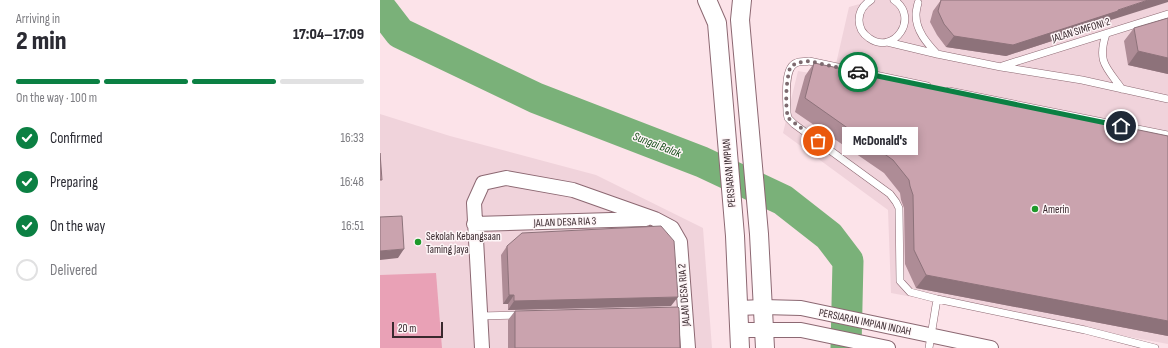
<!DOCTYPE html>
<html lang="en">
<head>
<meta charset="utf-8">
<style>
	:root { --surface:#fff; --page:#f7f7f7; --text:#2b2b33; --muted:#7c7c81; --line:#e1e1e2; --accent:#0b8043 }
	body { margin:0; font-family:"Sofia Sans Condensed",sans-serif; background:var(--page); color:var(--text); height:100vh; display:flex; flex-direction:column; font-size:15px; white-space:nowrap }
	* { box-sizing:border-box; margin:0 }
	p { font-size:13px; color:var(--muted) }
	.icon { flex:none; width:22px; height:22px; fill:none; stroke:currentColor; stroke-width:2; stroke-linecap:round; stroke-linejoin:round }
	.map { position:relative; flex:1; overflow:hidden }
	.side { display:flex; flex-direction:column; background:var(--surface); width:380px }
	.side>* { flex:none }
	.scale { position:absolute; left:12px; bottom:10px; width:51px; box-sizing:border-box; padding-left:4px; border:2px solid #39292e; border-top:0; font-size:11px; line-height:14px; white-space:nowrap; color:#39292e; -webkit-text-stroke:3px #fef5f7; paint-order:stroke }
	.pin { position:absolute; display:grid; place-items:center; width:34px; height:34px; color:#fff; margin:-17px; border:2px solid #fff; border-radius:50%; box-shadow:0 1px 4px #0007 }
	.courier { position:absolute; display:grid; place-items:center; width:40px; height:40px; margin:-20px; border:3px solid #0b8043; border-radius:50%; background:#fff; color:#222; box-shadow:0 1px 5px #0007 }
	.bubble { position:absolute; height:28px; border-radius:0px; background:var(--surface); box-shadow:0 2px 10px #0003; font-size:13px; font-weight:800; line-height:28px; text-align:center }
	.summary em { font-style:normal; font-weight:800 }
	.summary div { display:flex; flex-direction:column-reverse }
	.summary { display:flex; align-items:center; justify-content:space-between; height:68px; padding:0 16px }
	h1 { font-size:26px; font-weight:800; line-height:30px }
	.bar { display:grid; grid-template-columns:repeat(4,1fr); gap:6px 4px; align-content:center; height:48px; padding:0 16px }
	.bar i { height:5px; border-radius:3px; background:var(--line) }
	.bar .on { background:var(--accent) }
	.bar p { grid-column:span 4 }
	ol { padding:0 16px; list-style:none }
	li { display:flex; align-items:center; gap:12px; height:44px }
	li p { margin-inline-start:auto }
	li .icon { padding:4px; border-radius:50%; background:var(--accent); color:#fff; stroke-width:4 }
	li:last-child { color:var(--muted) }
	li i { width:22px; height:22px; border:2px solid var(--line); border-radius:50% }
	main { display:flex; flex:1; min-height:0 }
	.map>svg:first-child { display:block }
	.built { fill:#f0d3db }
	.green { fill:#e9a1b6 }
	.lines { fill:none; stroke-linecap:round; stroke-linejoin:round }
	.river { stroke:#7ab179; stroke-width:31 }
	.service-casing { stroke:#8c6872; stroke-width:8 }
	.minor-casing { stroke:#8c6872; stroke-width:16 }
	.tertiary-casing { stroke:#8c6872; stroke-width:20 }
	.service { stroke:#fff; stroke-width:7 }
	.minor { stroke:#fff; stroke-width:14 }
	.tertiary { stroke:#fff; stroke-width:18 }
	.wall { fill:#ae8c96 }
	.shaded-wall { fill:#8d727a }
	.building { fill:#caa3ae; stroke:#8d727a }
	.done { stroke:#7d6a6f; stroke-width:4; stroke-dasharray:0 7.2 }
	.route { stroke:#0b8043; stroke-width:5 }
	.poi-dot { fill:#1e992b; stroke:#fef5f7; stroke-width:1.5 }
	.labels { text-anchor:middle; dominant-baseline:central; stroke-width:3; stroke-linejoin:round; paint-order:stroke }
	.street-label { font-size:11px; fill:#39292e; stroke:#fef5f7 }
	.poi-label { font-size:11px; fill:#39292e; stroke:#fef5f7; text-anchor:start }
	.water-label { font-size:12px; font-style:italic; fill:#17501a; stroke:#fef5f7 }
</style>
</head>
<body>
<main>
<section class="side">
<div class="summary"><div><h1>2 min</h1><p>Arriving in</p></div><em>17:04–17:09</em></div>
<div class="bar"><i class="on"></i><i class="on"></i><i class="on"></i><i></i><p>On the way · 100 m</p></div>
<ol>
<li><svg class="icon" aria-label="check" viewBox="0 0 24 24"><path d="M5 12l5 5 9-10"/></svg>Confirmed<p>16:33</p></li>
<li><svg class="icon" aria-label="check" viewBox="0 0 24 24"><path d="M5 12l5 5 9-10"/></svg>Preparing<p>16:48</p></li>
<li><svg class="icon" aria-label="check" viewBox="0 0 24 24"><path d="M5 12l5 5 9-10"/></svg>On the way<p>16:51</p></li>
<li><i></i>Delivered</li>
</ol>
</section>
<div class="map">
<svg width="788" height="348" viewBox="0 0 788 348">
	<rect width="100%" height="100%" fill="#fce3e9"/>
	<!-- built -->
	<path class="built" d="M 494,0 L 788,0 L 788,344 L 511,293 L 508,210 L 403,133 L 418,71 L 453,77 L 469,7 Z
		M 0,114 L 70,136 L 216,175 L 323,228 L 332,348 L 0,348 Z"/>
	<!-- green -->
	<path class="green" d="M 56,273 L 62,348 L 0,348 L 0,275 Z"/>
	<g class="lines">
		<!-- river -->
		<path class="river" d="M 0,7 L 20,33 L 156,98 L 322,162 L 403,200 L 449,236 L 468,261 L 466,348"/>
		<!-- service casing -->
		<g class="service-casing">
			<path id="service" d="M 491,0 C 483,5 479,11 479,20 C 479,28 483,34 489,38 C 514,56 540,17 514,0
				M 538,3 C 537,7 536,11 536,15 C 536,31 547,43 557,54
				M 726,34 C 717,62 726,67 742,89
				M 507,42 L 557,54 L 621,67 L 702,80 L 788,99
				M 622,66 L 788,14
				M 547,86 L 429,61 C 425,62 420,61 416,63 C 403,68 407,101 407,113 L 408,118 L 414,124 L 510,194 L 516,202 L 519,208 L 520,281 L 530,292 L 557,299 L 705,330 L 775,348
				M 569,91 L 788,135
				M 100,316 L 140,315
				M 549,348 L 557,299"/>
		</g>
		<!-- minor casing -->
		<g class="minor-casing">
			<path id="minor" d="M 94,224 L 266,219
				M 359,308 L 383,307 L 421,308 L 611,348
				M 360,330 L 421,330 L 508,348
				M 102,348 L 94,203 L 103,183 L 126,178 L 193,190 L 275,219 L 292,228 L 300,242 L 308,348"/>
		</g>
		<!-- tertiary casing -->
		<g class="tertiary-casing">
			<path id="tertiary" d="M 327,0 L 337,23 L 355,236 L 360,348
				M 362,0 L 360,20 L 379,234 L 385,348"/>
		</g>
		<!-- service -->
		<use href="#service" class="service"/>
		<!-- minor -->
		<use href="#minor" class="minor"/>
		<!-- tertiary -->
		<use href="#tertiary" class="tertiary"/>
	</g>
	<!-- wall -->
	<path class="wall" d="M 561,0 L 731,20 L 730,22 L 626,56 L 566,47 L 557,35 L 550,22 L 553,11 Z
		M 788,18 L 788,74 L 748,65 L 744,41 L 754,28 Z
		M 434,63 L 788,136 L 788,336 L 536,288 L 525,264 L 524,208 L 521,200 L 520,193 L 504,173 L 415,112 L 425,76 Z
		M 127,246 L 291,306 L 128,310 L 128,304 L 123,304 L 121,255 Z
		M 135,311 L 300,348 L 128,348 L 128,320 Z"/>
	<!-- shaded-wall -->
	<path class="shaded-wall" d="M 768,0 L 788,0 L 788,2 L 731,20 L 730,22 L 626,56 L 566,47 L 574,36 L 738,10 Z
		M 758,51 L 788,58 L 788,74 L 748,65 Z
		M 24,249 L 18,258 L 0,260 L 0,251 Z
		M 546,275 L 788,321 L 788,336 L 536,288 Z
		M 129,295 L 134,295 L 128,304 L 123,304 Z
		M 298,297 L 291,306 L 128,310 L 134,301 Z"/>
	<!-- building -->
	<path class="building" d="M 561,0 L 768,0 L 738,10 L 738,11 L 633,45 L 574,36 L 564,24 L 558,11 Z
		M 788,18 L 788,58 L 758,51 L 754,28 Z
		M 434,63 L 788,136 L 788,321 L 546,275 L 534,250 L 533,195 L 530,186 L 529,180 L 513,160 L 425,98 Z
		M 0,153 L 2,180 L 0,180 Z
		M 22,216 L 24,249 L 0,251 L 0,217 Z
		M 281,226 L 294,241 L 298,297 L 134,301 L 134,295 L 129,295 L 127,246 L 142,233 Z
		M 298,307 L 299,308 L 300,348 L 135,348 L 135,311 Z"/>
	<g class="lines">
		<!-- done -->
		<path class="done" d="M 438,141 L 408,118 C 405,104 406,82 410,68 L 416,63 L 429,61 L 478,72"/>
		<!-- route -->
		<path class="route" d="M 478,72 L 741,126"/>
	</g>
	<!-- markers -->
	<g class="poi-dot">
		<circle cx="655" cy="209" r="4"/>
		<circle cx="38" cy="242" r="4"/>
	</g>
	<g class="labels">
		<!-- street labels -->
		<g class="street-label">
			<text transform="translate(701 30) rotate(-17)">JALAN SIMFONI 2</text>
			<text transform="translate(349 173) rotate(-95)">PERSIARAN IMPIAN</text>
			<text transform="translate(185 222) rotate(-2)">JALAN DESA RIA 3</text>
			<text transform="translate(304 295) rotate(-94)">JALAN DESA RIA 2</text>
			<text transform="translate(485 322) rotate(12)">PERSIARAN IMPIAN INDAH</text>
		</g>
		<!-- poi labels -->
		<g class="poi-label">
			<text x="663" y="209">Amerin</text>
			<text x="46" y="236">Sekolah Kebangsaan<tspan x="46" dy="13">Taming Jaya</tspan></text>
		</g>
		<!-- water labels -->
		<g class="water-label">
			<text transform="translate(277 145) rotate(21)">Sungai Balak</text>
		</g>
	</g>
</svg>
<div class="scale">20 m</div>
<div class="pin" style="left:438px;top:141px;background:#ea580c"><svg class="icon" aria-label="bag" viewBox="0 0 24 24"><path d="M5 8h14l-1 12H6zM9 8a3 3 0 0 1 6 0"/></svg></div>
<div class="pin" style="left:741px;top:126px;background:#1f2937"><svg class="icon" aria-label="home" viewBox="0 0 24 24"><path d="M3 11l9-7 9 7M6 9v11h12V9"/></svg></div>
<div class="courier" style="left:478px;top:72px"><svg class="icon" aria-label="car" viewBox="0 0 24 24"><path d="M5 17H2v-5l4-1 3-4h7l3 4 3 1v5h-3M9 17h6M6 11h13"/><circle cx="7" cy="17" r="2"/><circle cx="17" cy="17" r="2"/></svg></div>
<div class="bubble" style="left:462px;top:127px;width:76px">McDonald's</div>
</div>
</main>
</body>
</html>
